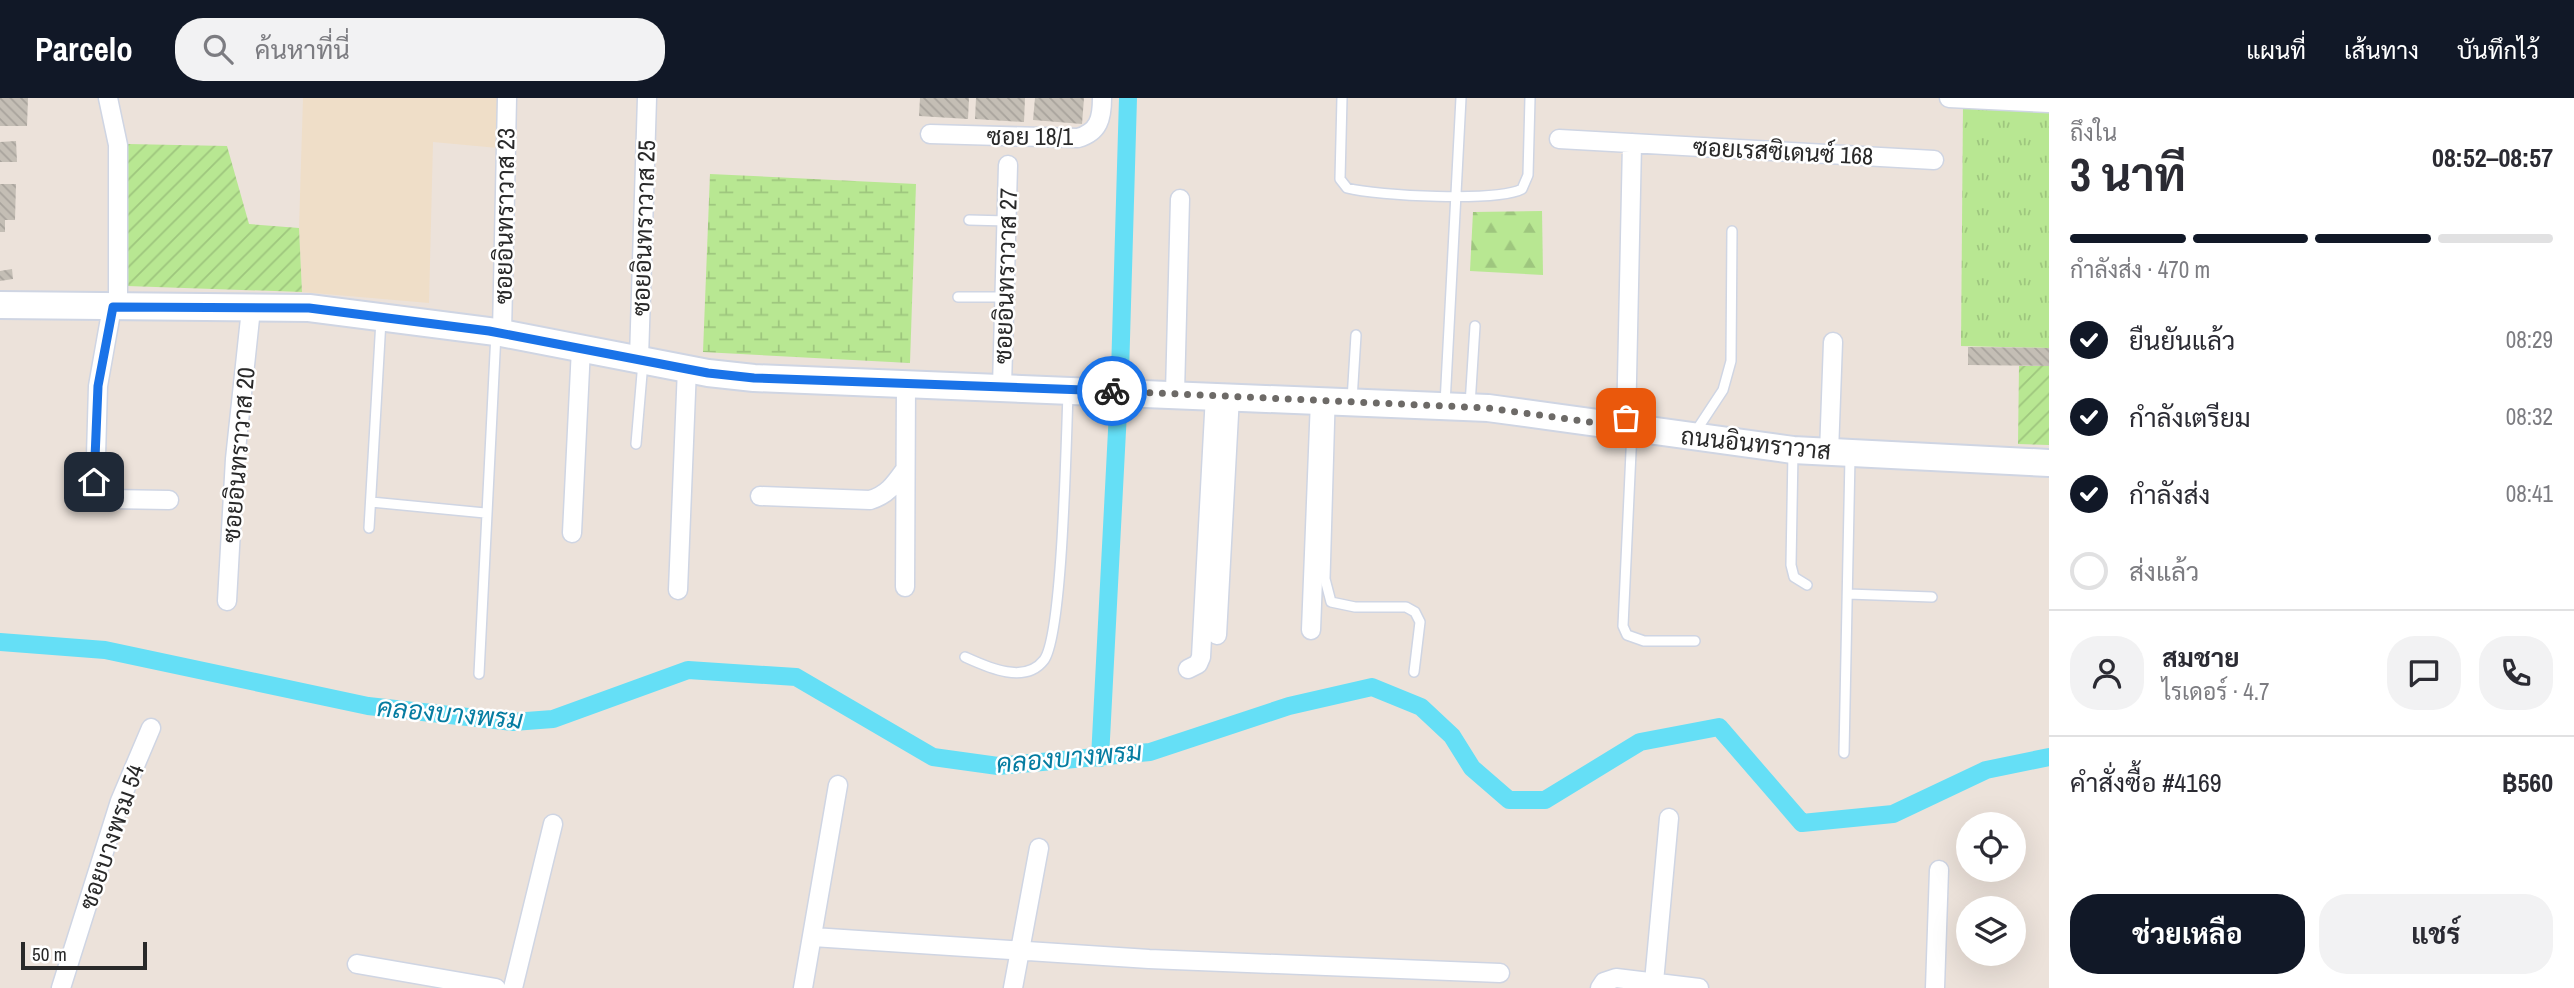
<!DOCTYPE html>
<html lang="th">
<head>
<meta charset="utf-8">
<style>
	:root { --surface:#fff; --page:#f2f2f3; --text:#2b2b33; --muted:#7c7c81; --line:#e1e1e2; --accent:#111827 }
	body { margin:0; font-family:"Archivo Narrow",Sarabun,sans-serif; background:var(--page); color:var(--text); height:100vh; display:flex; flex-direction:column; font-size:26px; white-space:nowrap }
	* { box-sizing:border-box; margin:0 }
	p { font-size:23px; color:var(--muted) }
	.icon { flex:none; width:38px; height:38px; fill:none; stroke:currentColor; stroke-width:2; stroke-linecap:round; stroke-linejoin:round }
	.map { position:relative; flex:1; overflow:hidden }
	.panel { display:flex; flex-direction:column; background:var(--surface); width:525px }
	.panel>* { flex:none }
	.tools { position:absolute; left:1956px; top:714px; display:grid; gap:14px }
	.tools a { display:grid; place-items:center; width:70px; height:70px; border-radius:50%; background:var(--surface); box-shadow:0 7px 28px #0002; font-size:35px }
	.scale { position:absolute; left:21px; bottom:18px; width:126px; box-sizing:border-box; padding-left:7px; border:4px solid #292929; border-top:0; font-size:19px; line-height:24px; white-space:nowrap; color:#292929; -webkit-text-stroke:5px #fff; paint-order:stroke }
	.pin { position:absolute; display:grid; place-items:center; width:60px; height:60px; color:#fff; margin:-30px; border-radius:14px; box-shadow:0 4px 10px #0006 }
	.courier { position:absolute; display:grid; place-items:center; width:70px; height:70px; margin:-35px; border:5px solid #1a73e8; border-radius:50%; background:#fff; color:#222; box-shadow:0 2px 9px #0007 }
	.overview em { font-style:normal; font-weight:700 }
	.overview div { display:flex; flex-direction:column-reverse }
	.overview { display:flex; align-items:center; justify-content:space-between; height:119px; padding:0 21px }
	h1 { font-size:46px; font-weight:700; line-height:52px }
	.bar { display:grid; grid-template-columns:repeat(4,1fr); gap:10px 7px; align-content:center; height:84px; padding:0 21px }
	.bar i { height:9px; border-radius:5px; background:var(--line) }
	.bar .on { background:var(--accent) }
	.bar p { grid-column:span 4 }
	.line { display:flex; align-items:center; gap:18px; padding:0 21px; border-top:2px solid var(--line) }
	.line div { flex:1 }
	.round { display:grid; place-items:center; flex:none; width:74px; height:74px; border-radius:28px; background:var(--page) }
	ol { padding:0 21px; list-style:none }
	li { display:flex; align-items:center; gap:21px; height:77px }
	li p { margin-inline-start:auto }
	li .icon { padding:7px; border-radius:50%; background:var(--accent); color:#fff; stroke-width:4 }
	li:last-child { color:var(--muted) }
	li i { width:38px; height:38px; border:4px solid var(--line); border-radius:50% }
	.button { display:flex; gap:14px; margin-top:auto; padding:14px 21px }
	.button a { flex:1; height:80px; border-radius:28px; background:var(--accent); color:#fff; font-size:28px; font-weight:700; line-height:80px; text-align:center }
	.button a+a { background:var(--page); color:var(--text) }
	header { display:flex; align-items:center; gap:42px; box-sizing:border-box; height:98px; padding:0 35px; background:var(--accent); color:#fff }
	header strong { font-size:33px }
	nav { display:flex; gap:38px; margin-inline-start:auto; font-size:24px }
	.search { width:490px; height:63px; background:var(--page); display:flex; align-items:center; gap:18px; box-sizing:border-box; padding:0 24px; border-radius:28px; color:var(--muted); font-size:26px }
	main { display:flex; flex:1; min-height:0 }
	.map>svg:first-child { display:block }
	.education { fill:#efdec8 }
	.grass { fill:url(#grass-tufts) }
	.forest { fill:url(#forest-firs) }
	.wetland { fill:url(#wetland-marsh) }
	.garden { fill:url(#garden-furrows) }
	.lines { fill:none; stroke-linecap:round; stroke-linejoin:round }
	.canal { stroke:#65dff6; stroke-width:18 }
	.building { fill:url(#building-back-hatch) }
	.lane-casing { stroke:#cfd5e3; stroke-width:12 }
	.street-casing { stroke:#cfd5e3; stroke-width:21 }
	.secondary-casing { stroke:#cfd5e3; stroke-width:30 }
	.lane { stroke:#fff; stroke-width:9 }
	.street { stroke:#fff; stroke-width:18 }
	.secondary { stroke:#fff; stroke-width:26 }
	.done { stroke:#6d6a67; stroke-width:7; stroke-dasharray:0 12.6 }
	.route { stroke:#1a73e8; stroke-width:9 }
	.labels { text-anchor:middle; dominant-baseline:central; stroke-width:5; stroke-linejoin:round; paint-order:stroke }
	.street-label { font-size:24px; fill:#292929; stroke:#fff }
	.water-label { font-size:26px; font-style:italic; fill:#057ca1; stroke:#fff }
</style>
</head>
<body>
<header>
<strong>Parcelo</strong>
<div class="search"><svg class="icon" aria-label="search" viewBox="0 0 24 24"><circle cx="10" cy="10" r="6"/><path d="M15 15l6 6"/></svg>ค้นหาที่นี่</div>
<nav><a>แผนที่</a><a>เส้นทาง</a><a>บันทึกไว้</a></nav>
</header>
<main>
<div class="map">
<svg width="2049" height="890" viewBox="0 0 2049 890">
	<defs>
		<pattern id="grass-tufts" width="24" height="20" patternUnits="userSpaceOnUse" patternTransform="scale(1.75)"><rect width="24" height="20" fill="#b8e792"/><path d="M3 7l-1-3M5 7V3M7 7l1-3M15 17l-1-3M17 17v-4M19 17l1-3" fill="none" stroke="#9ec67e"/></pattern>
		<pattern id="forest-firs" width="22" height="20" patternUnits="userSpaceOnUse" patternTransform="scale(1.75)"><rect width="22" height="20" fill="#b8e792"/><path d="M5 1l3.5 6h-7zM16 11l3.5 6h-7z" fill="#9ec67e"/></pattern>
		<pattern id="wetland-marsh" width="20" height="14" patternUnits="userSpaceOnUse" patternTransform="scale(1.75)"><rect width="20" height="14" fill="#b8e792"/><path d="M1 5h8M5 5V1M11 12h8M15 12V8" fill="none" stroke="#9ec67e"/></pattern>
		<pattern id="garden-furrows" width="10" height="10" patternUnits="userSpaceOnUse" patternTransform="scale(1.75)"><rect width="10" height="10" fill="#b8e792"/><path d="M-1 1l2-2M0 10L10 0M9 11l2-2" fill="none" stroke="#9ec67e"/></pattern>
		<pattern id="building-back-hatch" width="6" height="6" patternUnits="userSpaceOnUse" patternTransform="scale(1.75)"><rect width="6" height="6" fill="#c4beb5"/><path d="M-1 5l2 2M0 0l6 6M5-1l2 2" fill="none" stroke="#a8a39c"/></pattern>
	</defs>
	<rect width="100%" height="100%" fill="#ece2da"/>
	<!-- education -->
	<path class="education" d="M 303,0 L 498,0 L 498,50 L 433,44 L 429,205 L 302,194 L 299,130 Z"/>
	<!-- grass -->
	<path class="grass" d="M 1963,7 L 2049,10 L 2049,250 L 1961,248 Z"/>
	<!-- forest -->
	<path class="forest" d="M 1542,113 L 1543,177 L 1470,173 L 1473,114 Z"/>
	<!-- wetland -->
	<path class="wetland" d="M 710,76 L 916,86 L 910,265 L 703,254 Z"/>
	<!-- garden -->
	<path class="garden" d="M 128,46 L 227,48 L 249,126 L 299,130 L 302,194 L 127,188 Z
		M 2019,268 L 2049,268 L 2049,347 L 2018,346 Z"/>
	<g class="lines">
		<!-- canal -->
		<path class="canal" d="M 0,544 L 105,552 L 368,608 L 513,624 L 553,621 L 688,572 L 796,579 L 933,659 L 998,668 L 1150,654 L 1289,608 L 1372,589 L 1421,609 L 1452,638 L 1472,670 L 1509,702 L 1545,702 L 1640,644 L 1719,629 L 1802,725 L 1893,716 L 1986,672 L 2049,659
			M 1100,660 L 1120,275 L 1128,0"/>
	</g>
	<!-- building -->
	<path class="building" d="M 0,0 L 28,0 L 27,28 L 0,28 Z
		M 920,0 L 969,0 L 968,21 L 919,18 Z
		M 976,0 L 1025,0 L 1024,24 L 975,21 Z
		M 1035,0 L 1084,0 L 1082,26 L 1033,22 Z
		M 16,43 L 17,64 L 0,64 L 0,44 Z
		M 0,86 L 16,86 L 15,122 L 5,122 L 5,134 L 0,134 Z
		M 12,171 L 13,181 L 0,183 L 0,173 Z
		M 1968,249 L 2049,250 L 2049,268 L 1968,267 Z"/>
	<g class="lines">
		<!-- lane casing -->
		<g class="lane-casing">
			<path id="lane" d="M 1342,0 L 1340,81 L 1347,90 C 1378,98 1497,104 1522,91 L 1528,77 L 1530,0
				M 969,122 L 1007,123
				M 958,199 L 1005,199
				M 1352,302 L 1356,237
				M 1445,306 L 1461,0
				M 1470,307 L 1475,228
				M 1330,308 L 1325,481 L 1331,504 L 1355,509 L 1406,509 L 1415,514 L 1420,524 L 1414,574
				M 1632,332 L 1623,528 L 1627,537 L 1644,543 L 1695,543
				M 1694,336 L 1723,292 L 1731,263 L 1732,133
				M 636,346 L 643,264
				M 1793,354 L 1791,467 L 1794,479 L 1807,487
				M 371,404 L 485,415
				M 369,430 L 381,222
				M 1848,496 L 1932,499
				M 965,559 C 987,569 1025,587 1044,562 C 1063,536 1066,340 1068,297
				M 479,576 L 496,235
				M 1844,655 L 1850,359"/>
		</g>
		<!-- street casing -->
		<g class="street-casing">
			<path id="street" d="M 108,0 L 118,47 L 118,209
				M 1949,0 L 2049,5
				M 930,36 L 1078,40 C 1099,34 1102,20 1102,0
				M 1559,41 L 1934,62
				M 112,209 L 98,288 L 95,393 L 109,401 L 169,402
				M 502,235 L 507,0
				M 639,261 L 647,0
				M 1002,289 L 1008,67
				M 1175,295 L 1180,101
				M 1626,329 L 1632,45
				M 1829,355 L 1833,244
				M 760,398 L 870,402 C 887,397 894,387 904,373
				M 572,435 L 581,250
				M 905,489 L 906,286
				M 678,492 L 687,270
				M 227,503 L 235,361 L 251,211
				M 1311,532 L 1320,302
				M 1217,537 L 1230,298
				M 1188,571 L 1198,566 L 1201,559 L 1215,297
				M 813,839 L 1149,861 L 1500,875
				M 357,866 L 496,890
				M 1654,884 L 1669,720
				M 61,890 L 120,703 L 151,630
				M 513,890 L 553,726
				M 803,890 L 838,687
				M 1013,890 L 1039,750
				M 1600,890 L 1604,884 L 1616,880 L 1699,890
				M 1935,890 L 1939,772"/>
		</g>
		<!-- secondary casing -->
		<g class="secondary-casing">
			<path id="secondary" d="M 0,207 L 309,210 L 496,234 L 708,275 L 754,280 L 1488,310 L 1793,352 L 2049,365"/>
		</g>
		<!-- lane -->
		<use href="#lane" class="lane"/>
		<!-- street -->
		<use href="#street" class="street"/>
		<!-- secondary -->
		<use href="#secondary" class="secondary"/>
	</g>
	<g class="lines">
		<!-- done -->
		<path class="done" d="M 1112,293 L 1488,310 L 1626,329 L 1626,320"/>
		<!-- route -->
		<path class="route" d="M 94,384 L 98,288 L 113,209 L 309,210 L 489,233 L 708,275 L 754,280 L 1112,293"/>
	</g>
	<g class="labels">
		<!-- street labels -->
		<g class="street-label">
			<text x="1030" y="38">ซอย 18/1</text>
			<text transform="translate(1783 53) rotate(3)">ซอยเรสซิเดนซ์ 168</text>
			<text transform="translate(504 118) rotate(-89)">ซอยอินทราวาส 23</text>
			<text transform="translate(643 130) rotate(-88)">ซอยอินทราวาส 25</text>
			<text transform="translate(1005 178) rotate(-88)">ซอยอินทราวาส 27</text>
			<text transform="translate(1756 345) rotate(6)">ถนนอินทราวาส</text>
			<text transform="translate(238 357) rotate(-85)">ซอยอินทราวาส 20</text>
			<text transform="translate(111 739) rotate(-71)">ซอยบางพรม 54</text>
		</g>
		<!-- water labels -->
		<g class="water-label">
			<text transform="translate(450 615) rotate(5)">คลองบางพรม</text>
			<text transform="translate(1069 659) rotate(-5)">คลองบางพรม</text>
		</g>
	</g>
</svg>
<div class="tools">
<a><svg class="icon" aria-label="locate" viewBox="0 0 24 24"><circle cx="12" cy="12" r="6"/><path d="M12 2v4M12 18v4M2 12h4M18 12h4"/></svg></a>
<a><svg class="icon" aria-label="layers" viewBox="0 0 24 24"><path d="M12 4l9 5-9 5-9-5zM3 14l9 5 9-5"/></svg></a>
</div>
<div class="scale">50 m</div>
<div class="pin" style="left:1626px;top:320px;background:#ea580c"><svg class="icon" aria-label="bag" viewBox="0 0 24 24"><path d="M5 8h14l-1 12H6zM9 8a3 3 0 0 1 6 0"/></svg></div>
<div class="pin" style="left:94px;top:384px;background:#1f2937"><svg class="icon" aria-label="home" viewBox="0 0 24 24"><path d="M3 11l9-7 9 7M6 9v11h12V9"/></svg></div>
<div class="courier" style="left:1112px;top:293px"><svg class="icon" aria-label="bike" viewBox="0 0 24 24"><circle cx="6" cy="16" r="4"/><circle cx="18" cy="16" r="4"/><path d="M6 16l4-8h5l3 8M10 8l3 8H6M13 5h3"/></svg></div>
</div>
<section class="panel">
<div class="overview"><div><h1>3 นาที</h1><p>ถึงใน</p></div><em>08:52–08:57</em></div>
<div class="bar"><i class="on"></i><i class="on"></i><i class="on"></i><i></i><p>กำลังส่ง · 470 m</p></div>
<ol>
<li><svg class="icon" aria-label="check" viewBox="0 0 24 24"><path d="M5 12l5 5 9-10"/></svg>ยืนยันแล้ว<p>08:29</p></li>
<li><svg class="icon" aria-label="check" viewBox="0 0 24 24"><path d="M5 12l5 5 9-10"/></svg>กำลังเตรียม<p>08:32</p></li>
<li><svg class="icon" aria-label="check" viewBox="0 0 24 24"><path d="M5 12l5 5 9-10"/></svg>กำลังส่ง<p>08:41</p></li>
<li><i></i>ส่งแล้ว</li>
</ol>
<div class="line" style="height:126px"><a class="round"><svg class="icon" aria-label="person" viewBox="0 0 24 24"><circle cx="12" cy="8" r="4"/><path d="M4 21q1-7 8-7t8 7"/></svg></a><div><b>สมชาย</b><p>ไรเดอร์ · 4.7</p></div><a class="round"><svg class="icon" aria-label="chat" viewBox="0 0 24 24"><path d="M4 5h16v11H9l-5 4z"/></svg></a><a class="round"><svg class="icon" aria-label="phone" viewBox="0 0 24 24"><path d="M5 4h4l2 5-3 2q2 4 5 5l2-3 5 2v4C11 20 4 13 5 4z"/></svg></a></div>
<div class="line" style="height:91px"><div>คำสั่งซื้อ #4169</div><b>฿560</b></div>
<div class="button"><a>ช่วยเหลือ</a><a>แชร์</a></div>
</section>
</main>
</body>
</html>
